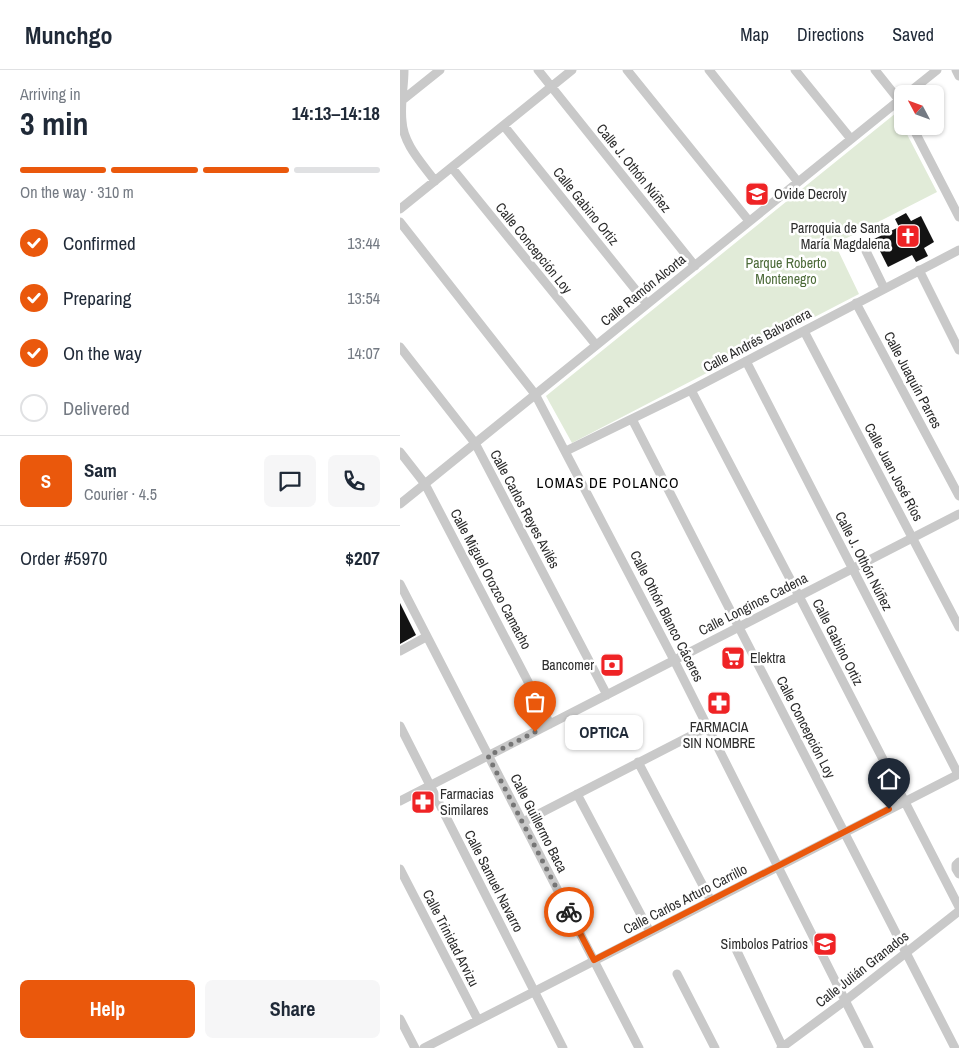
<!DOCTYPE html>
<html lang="en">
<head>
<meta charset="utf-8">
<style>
	:root { --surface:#fff; --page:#f6f6f7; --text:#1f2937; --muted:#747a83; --line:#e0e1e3; --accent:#ea580c }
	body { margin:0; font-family:"Archivo Narrow",sans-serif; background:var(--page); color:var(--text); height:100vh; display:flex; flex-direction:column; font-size:19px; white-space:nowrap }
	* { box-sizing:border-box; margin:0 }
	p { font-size:16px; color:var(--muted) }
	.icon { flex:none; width:28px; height:28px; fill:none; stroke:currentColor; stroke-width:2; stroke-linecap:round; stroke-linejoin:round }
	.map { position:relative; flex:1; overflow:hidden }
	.sheet { display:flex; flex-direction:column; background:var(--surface); width:400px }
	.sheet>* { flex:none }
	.needle { width:32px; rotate:311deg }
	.controls { position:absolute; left:494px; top:15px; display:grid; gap:10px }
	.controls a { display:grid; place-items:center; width:50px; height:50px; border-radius:8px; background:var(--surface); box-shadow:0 1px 4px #0004; font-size:25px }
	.pin { position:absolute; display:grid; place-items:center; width:42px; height:42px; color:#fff; margin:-51px -21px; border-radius:50% 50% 50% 0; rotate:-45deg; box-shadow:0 0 5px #0007 }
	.pin .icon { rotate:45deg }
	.courier { position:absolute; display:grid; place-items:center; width:50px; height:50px; margin:-25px; border:4px solid #ea580c; border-radius:50%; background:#fff; color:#222; box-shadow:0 1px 6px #0007 }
	.bubble { position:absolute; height:35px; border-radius:8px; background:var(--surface); box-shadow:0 1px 4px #0004; font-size:16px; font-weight:800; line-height:35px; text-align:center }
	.head em { font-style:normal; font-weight:800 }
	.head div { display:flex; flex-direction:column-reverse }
	.head { display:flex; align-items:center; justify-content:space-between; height:85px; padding:0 20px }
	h1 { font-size:32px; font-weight:800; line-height:38px }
	.bar { display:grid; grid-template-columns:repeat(4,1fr); gap:8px 5px; align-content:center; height:60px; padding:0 20px }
	.bar i { height:6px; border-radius:4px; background:var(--line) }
	.bar .on { background:var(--accent) }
	.bar p { grid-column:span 4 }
	.line { display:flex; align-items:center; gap:12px; padding:0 20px; border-top:1px solid var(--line) }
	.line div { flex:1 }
	.round { display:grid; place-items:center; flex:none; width:52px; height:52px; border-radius:8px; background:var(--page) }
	ol { padding:0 20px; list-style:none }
	li { display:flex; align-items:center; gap:15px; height:55px }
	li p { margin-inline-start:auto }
	li .icon { padding:5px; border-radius:50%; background:var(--accent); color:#fff; stroke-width:4 }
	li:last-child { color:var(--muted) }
	li i { width:28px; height:28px; border:2px solid var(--line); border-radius:50% }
	.button { display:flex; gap:10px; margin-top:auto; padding:10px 20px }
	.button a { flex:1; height:58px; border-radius:8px; background:var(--accent); color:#fff; font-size:20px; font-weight:800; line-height:58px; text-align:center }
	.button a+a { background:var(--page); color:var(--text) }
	header { display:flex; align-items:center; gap:30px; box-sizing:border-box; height:70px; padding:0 25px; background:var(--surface); border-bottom:1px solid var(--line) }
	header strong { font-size:24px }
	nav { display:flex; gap:28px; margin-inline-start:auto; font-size:18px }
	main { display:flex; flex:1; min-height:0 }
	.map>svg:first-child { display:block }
	.green { fill:#e1ebd8 }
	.building { fill:#131313 }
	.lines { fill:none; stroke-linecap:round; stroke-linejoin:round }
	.minor { stroke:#c9c9c9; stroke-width:9 }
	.done { stroke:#767676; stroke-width:5; stroke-dasharray:0 9 }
	.route { stroke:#ea580c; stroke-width:6 }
	.labels { text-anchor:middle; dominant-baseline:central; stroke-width:5; stroke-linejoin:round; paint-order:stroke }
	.street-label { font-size:14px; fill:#2c2c2c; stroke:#fff }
	.poi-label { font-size:14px; fill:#2c2c2c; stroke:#fff; text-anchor:start }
	.park-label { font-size:14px; fill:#4c6a38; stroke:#fff }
	.neighbourhood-label { font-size:15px; letter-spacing:1px; fill:#000; stroke:#fff }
</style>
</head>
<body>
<header>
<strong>Munchgo</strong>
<nav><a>Map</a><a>Directions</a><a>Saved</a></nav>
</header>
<main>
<section class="sheet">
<div class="head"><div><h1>3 min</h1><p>Arriving in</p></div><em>14:13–14:18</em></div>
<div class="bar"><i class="on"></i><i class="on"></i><i class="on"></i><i></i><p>On the way · 310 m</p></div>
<ol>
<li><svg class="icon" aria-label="check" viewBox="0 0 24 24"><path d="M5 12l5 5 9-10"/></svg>Confirmed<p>13:44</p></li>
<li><svg class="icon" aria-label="check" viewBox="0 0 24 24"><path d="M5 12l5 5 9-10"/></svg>Preparing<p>13:54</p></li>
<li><svg class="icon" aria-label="check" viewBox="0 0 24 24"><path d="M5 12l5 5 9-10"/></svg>On the way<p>14:07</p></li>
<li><i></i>Delivered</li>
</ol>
<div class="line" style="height:90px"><b class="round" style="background:var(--accent);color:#fff">S</b><div><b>Sam</b><p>Courier · 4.5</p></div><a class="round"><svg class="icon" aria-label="chat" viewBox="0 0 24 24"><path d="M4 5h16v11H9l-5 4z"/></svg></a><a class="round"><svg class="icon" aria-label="phone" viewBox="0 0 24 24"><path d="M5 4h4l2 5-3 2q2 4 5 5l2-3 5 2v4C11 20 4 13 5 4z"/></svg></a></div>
<div class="line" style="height:65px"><div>Order #5970</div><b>$207</b></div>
<div class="button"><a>Help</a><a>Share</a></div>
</section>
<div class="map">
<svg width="559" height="978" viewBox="0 0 559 978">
	<rect width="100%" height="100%" fill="#fff"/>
	<!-- green -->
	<path class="green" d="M 496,43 L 537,122 L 435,174 L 459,224 L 172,373 L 146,326 Z"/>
	<!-- building -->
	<path class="building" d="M 506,143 L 511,151 L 521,146 L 534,172 L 524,178 L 528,186 L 516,192 L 512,185 L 488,197 L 474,169 L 499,157 L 495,149 Z
		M 0,533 L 16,565 L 0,574 Z"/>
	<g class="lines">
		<!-- minor -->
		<path class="minor" d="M 4,0 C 4,17 0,34 2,51 C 3,74 22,93 35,111
			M 138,0 L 295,196
			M 227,0 L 349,151
			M 309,0 L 398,112
			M 395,0 L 451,69
			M 475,0 L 499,30 L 502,37
			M 556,0 L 559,6
			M 507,24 L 537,0
			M 0,32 L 40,0
			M 104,56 L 247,234
			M 512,56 L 559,147
			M 52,98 L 196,275
			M 0,139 L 172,0
			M 0,152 L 135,324 L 274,590 L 469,978
			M 466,181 L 484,218
			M 519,200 L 559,280
			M 456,233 L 559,426
			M 404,261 L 559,557
			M 0,277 L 75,373 L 207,625
			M 346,291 L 558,704
			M 291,320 L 399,526 L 559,837
			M 232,349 L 555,978
			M 166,381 L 291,320 L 559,180
			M 0,382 L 25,414 L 150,654
			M 0,434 L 502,28
			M 0,514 L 239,978
			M 0,581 L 26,567
			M 0,656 L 163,978
			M 238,692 L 311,831
			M 177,724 L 250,862
			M 0,731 L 559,444
			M 123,752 L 308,657
			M 559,792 L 556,795 L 556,799 L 559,804
			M 0,799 L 78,950
			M 334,875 L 383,978
			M 277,904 L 315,978
			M 0,949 L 15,978
			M 24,978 L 559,704
			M 381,978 L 446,930 L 559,841"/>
	</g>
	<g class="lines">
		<!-- done -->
		<path class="done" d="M 135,662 L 88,686 L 169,842"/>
		<!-- route -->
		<path class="route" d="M 169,842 L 194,890 L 489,739"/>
	</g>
	<!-- icons -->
	<defs>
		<g id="school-square" transform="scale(1.25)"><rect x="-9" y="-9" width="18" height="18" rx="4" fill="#ef2325" stroke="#fff"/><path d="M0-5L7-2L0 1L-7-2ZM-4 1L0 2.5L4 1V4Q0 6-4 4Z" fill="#fff"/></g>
		<g id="church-square" transform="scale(1.25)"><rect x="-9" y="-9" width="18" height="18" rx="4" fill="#ef2325" stroke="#fff"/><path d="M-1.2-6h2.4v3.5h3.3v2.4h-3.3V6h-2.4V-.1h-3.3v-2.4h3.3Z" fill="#fff"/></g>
		<g id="supermarket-square" transform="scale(1.25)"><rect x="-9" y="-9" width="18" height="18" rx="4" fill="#ef2325" stroke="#fff"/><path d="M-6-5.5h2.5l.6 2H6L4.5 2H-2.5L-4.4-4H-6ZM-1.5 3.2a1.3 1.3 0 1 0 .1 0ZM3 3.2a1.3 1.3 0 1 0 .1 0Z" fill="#fff"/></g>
		<g id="bank-square" transform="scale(1.25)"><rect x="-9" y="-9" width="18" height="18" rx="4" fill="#ef2325" stroke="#fff"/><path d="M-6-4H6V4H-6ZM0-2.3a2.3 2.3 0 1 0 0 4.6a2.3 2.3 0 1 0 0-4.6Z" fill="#fff"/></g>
		<g id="pharmacy-square" transform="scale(1.25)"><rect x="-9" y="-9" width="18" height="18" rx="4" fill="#ef2325" stroke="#fff"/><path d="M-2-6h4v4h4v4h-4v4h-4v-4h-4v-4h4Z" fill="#fff"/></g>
	</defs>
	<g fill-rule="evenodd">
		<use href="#school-square" x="357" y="124"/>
		<use href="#church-square" x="508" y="166"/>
		<use href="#supermarket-square" x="333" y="588"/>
		<use href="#bank-square" x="212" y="595"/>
		<use href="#pharmacy-square" x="319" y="633"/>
		<use href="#pharmacy-square" x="23" y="732"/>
		<use href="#school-square" x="425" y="874"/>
	</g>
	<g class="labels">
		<!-- street labels -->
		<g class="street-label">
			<text transform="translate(234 98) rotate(51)">Calle J. Othón Núñez</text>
			<text transform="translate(186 136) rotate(51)">Calle Gabino Ortiz</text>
			<text transform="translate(134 178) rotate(51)">Calle Concepción Loy</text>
			<text transform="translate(243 220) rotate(-39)">Calle Ramón Alcorta</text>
			<text transform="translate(357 270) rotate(-28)">Calle Andrés Balvanera</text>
			<text transform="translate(513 310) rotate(62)">Calle Juaquín Parres</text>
			<text transform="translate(494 402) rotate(62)">Calle Juan José Ríos</text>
			<text transform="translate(125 439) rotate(62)">Calle Carlos Reyes Avilés</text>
			<text transform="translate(464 491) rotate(63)">Calle J. Othón Núñez</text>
			<text transform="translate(91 509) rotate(62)">Calle Miguel Orozco Camacho</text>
			<text transform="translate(353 534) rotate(-27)">Calle Longinos Cadena</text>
			<text transform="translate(267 546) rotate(63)">Calle Othón Blanco Cáceres</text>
			<text transform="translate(438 572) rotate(63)">Calle Gabino Ortiz</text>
			<text transform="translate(406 657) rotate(63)">Calle Concepción Loy</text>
			<text transform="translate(139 753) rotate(63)">Calle Guillermo Baca</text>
			<text transform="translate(94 811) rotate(63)">Calle Samuel Navarro</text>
			<text transform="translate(285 829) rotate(-27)">Calle Carlos Arturo Carrillo</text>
			<text transform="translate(51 868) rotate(63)">Calle Trinidad Arvizu</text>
			<text transform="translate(462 899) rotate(-38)">Calle Julián Granados</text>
		</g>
		<!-- poi labels -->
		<g class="poi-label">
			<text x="374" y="124">Ovide Decroly</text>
			<text x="490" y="158" text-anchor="end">Parroquia de Santa<tspan x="490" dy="16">María Magdalena</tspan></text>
			<text x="350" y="588">Elektra</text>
			<text x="194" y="595" text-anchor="end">Bancomer</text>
			<text x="319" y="657" text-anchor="middle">FARMACIA<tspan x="319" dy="16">SIN NOMBRE</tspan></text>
			<text x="40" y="724">Farmacias<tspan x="40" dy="16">Similares</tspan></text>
			<text x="408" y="874" text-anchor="end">Simbolos Patrios</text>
		</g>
		<!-- park labels -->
		<g class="park-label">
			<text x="386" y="193">Parque Roberto<tspan x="386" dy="16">Montenegro</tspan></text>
		</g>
		<!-- neighbourhood labels -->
		<g class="neighbourhood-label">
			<text x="208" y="412">LOMAS DE POLANCO</text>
		</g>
	</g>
</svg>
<div class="controls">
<a><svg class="needle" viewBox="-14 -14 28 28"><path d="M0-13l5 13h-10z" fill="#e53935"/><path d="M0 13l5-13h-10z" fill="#747a83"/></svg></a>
</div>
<div class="pin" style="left:135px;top:662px;background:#ea580c"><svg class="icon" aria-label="bag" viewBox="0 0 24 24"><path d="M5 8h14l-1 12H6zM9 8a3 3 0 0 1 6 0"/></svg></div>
<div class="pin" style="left:489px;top:739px;background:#1f2937"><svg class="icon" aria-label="home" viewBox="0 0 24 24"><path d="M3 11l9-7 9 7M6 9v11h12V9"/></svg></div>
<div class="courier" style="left:169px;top:842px"><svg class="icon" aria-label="bike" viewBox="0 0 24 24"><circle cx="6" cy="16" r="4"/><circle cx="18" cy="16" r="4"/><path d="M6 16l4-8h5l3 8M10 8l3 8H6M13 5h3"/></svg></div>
<div class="bubble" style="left:165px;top:645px;width:78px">OPTICA</div>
</div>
</main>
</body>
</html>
